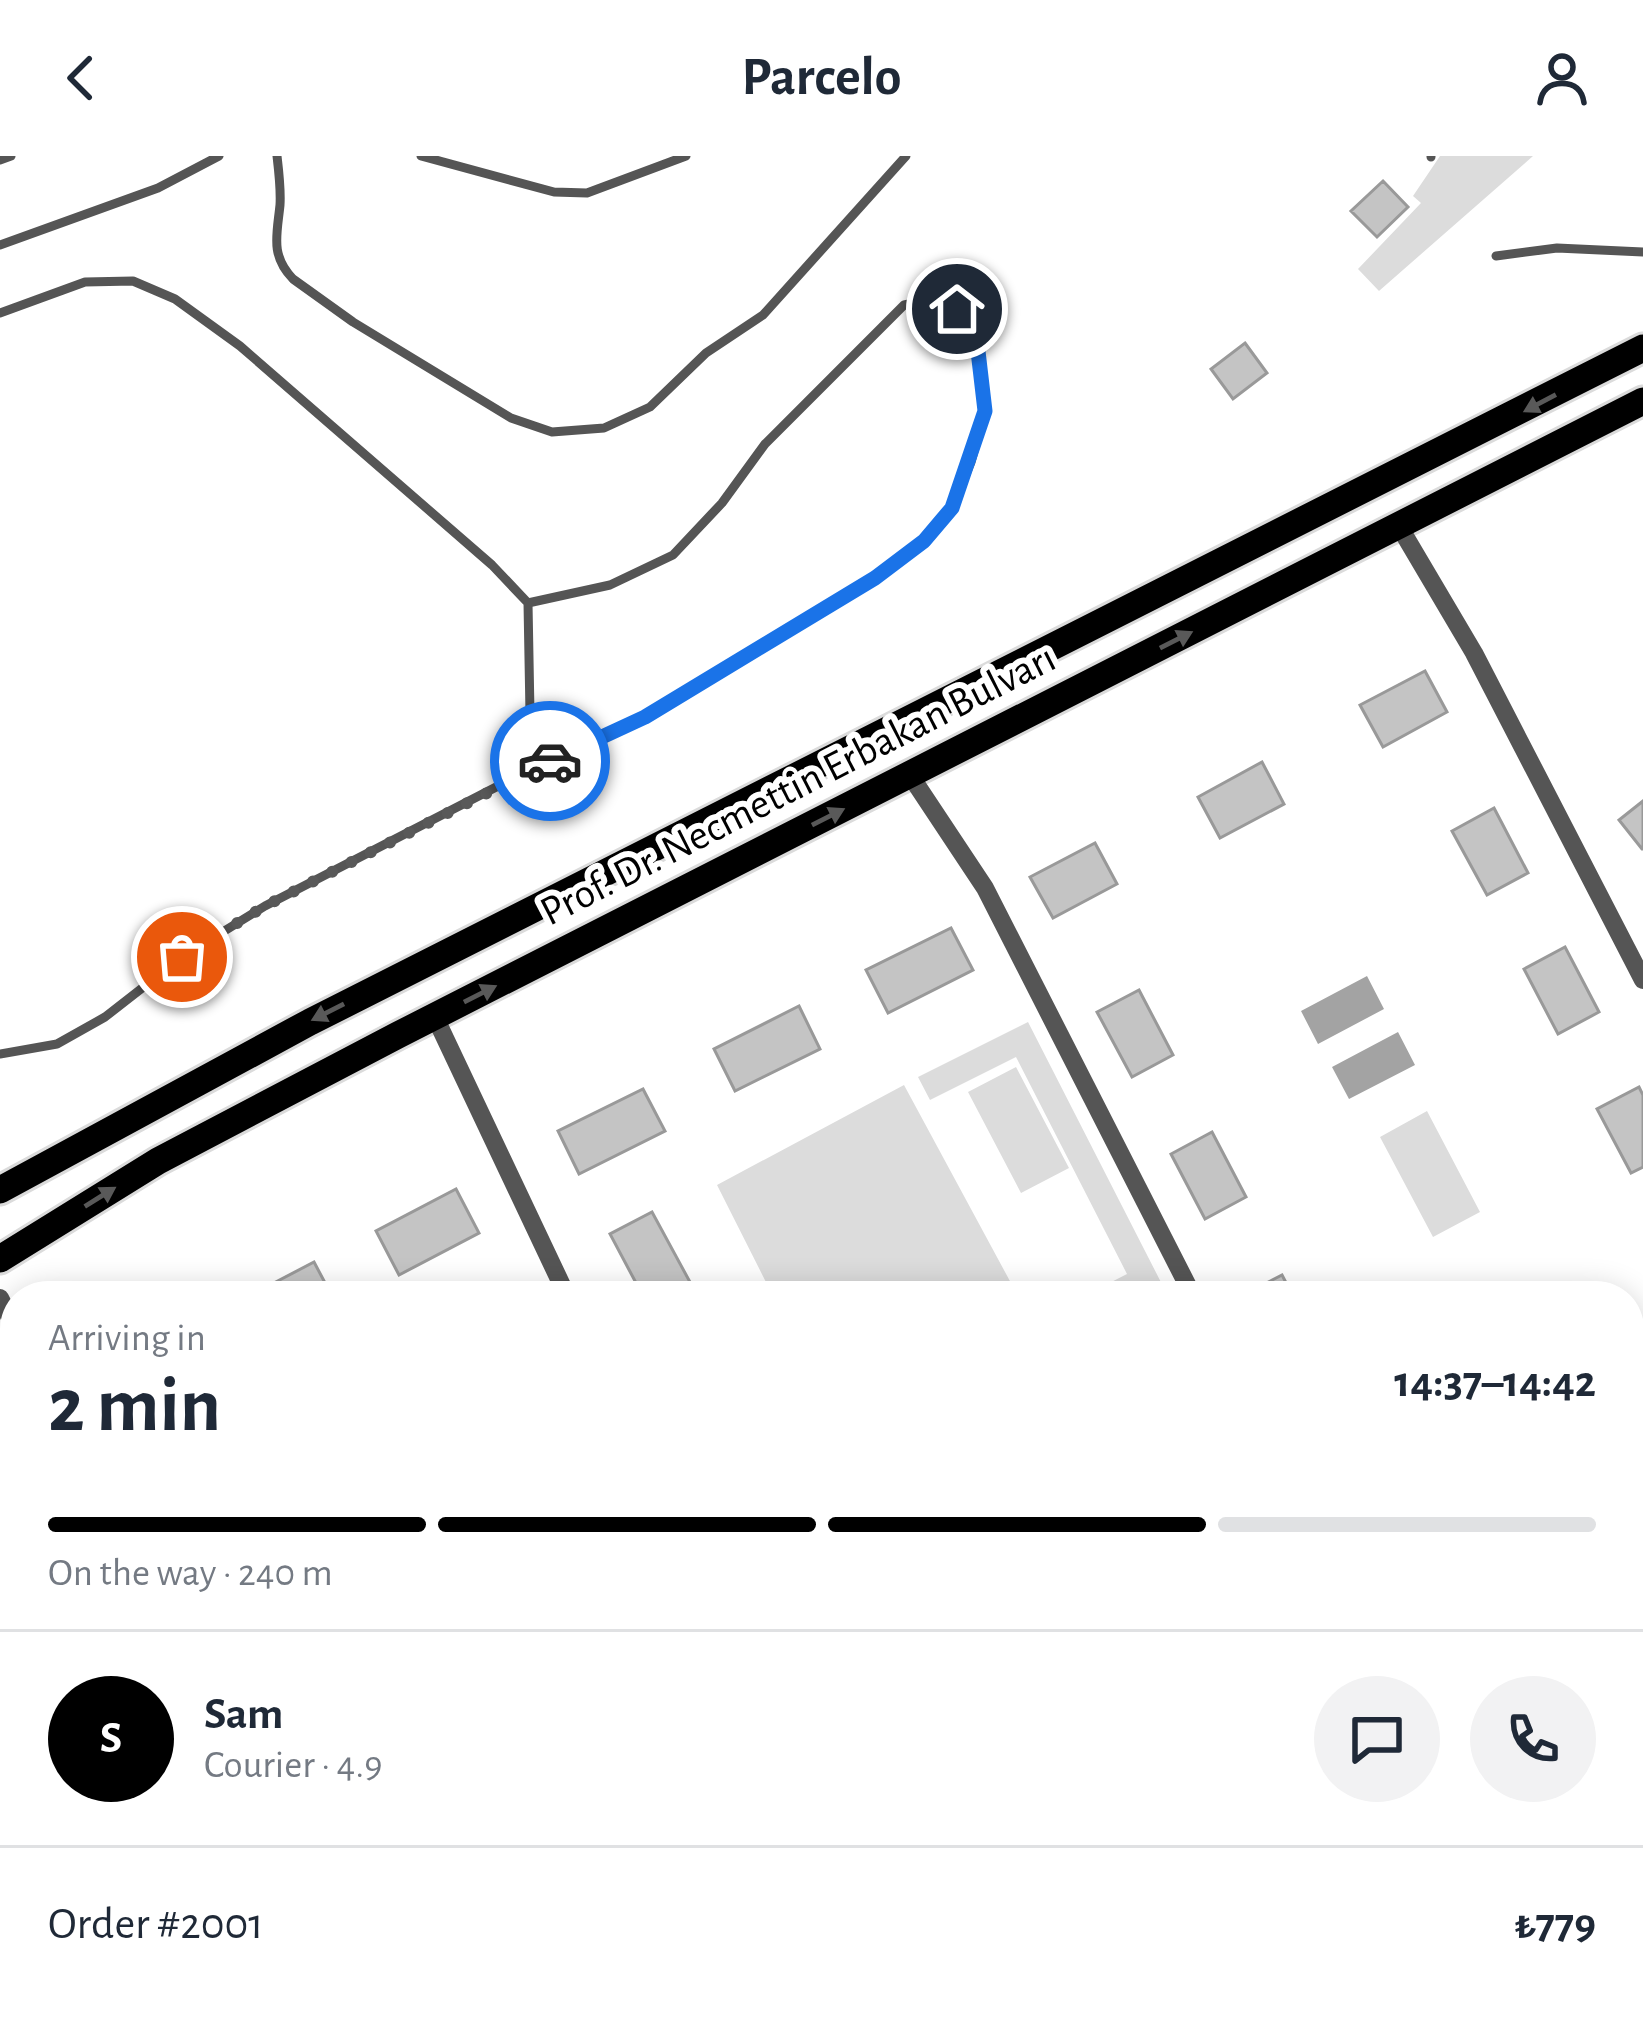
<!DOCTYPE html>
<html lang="en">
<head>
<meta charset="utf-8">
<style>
	:root { --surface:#fff; --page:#f2f2f3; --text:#1f2937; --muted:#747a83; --line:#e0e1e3; --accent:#000 }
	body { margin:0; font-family:"Alegreya Sans",sans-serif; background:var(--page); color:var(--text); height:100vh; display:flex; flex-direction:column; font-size:45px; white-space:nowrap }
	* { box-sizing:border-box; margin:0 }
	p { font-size:39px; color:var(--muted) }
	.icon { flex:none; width:66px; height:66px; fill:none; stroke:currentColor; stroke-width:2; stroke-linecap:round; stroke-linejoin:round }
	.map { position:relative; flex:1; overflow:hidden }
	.details { position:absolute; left:0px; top:1125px; width:1644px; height:747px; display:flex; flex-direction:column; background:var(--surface); border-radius:48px 48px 0 0; box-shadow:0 6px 30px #0003 }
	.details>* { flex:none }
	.pin { position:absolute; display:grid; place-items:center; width:102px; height:102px; color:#fff; margin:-51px; border:6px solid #fff; border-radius:50%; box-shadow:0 3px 12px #0007 }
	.courier { position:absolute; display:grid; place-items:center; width:120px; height:120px; margin:-60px; border:9px solid #1a73e8; border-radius:50%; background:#fff; color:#222; box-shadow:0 3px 15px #0007 }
	.head em { font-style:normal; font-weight:600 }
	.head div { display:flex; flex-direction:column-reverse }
	.head { display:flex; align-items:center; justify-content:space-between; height:204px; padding:0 48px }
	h1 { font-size:78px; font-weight:600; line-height:90px }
	.bar { display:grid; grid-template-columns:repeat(4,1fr); gap:18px 12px; align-content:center; height:144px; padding:0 48px }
	.bar i { height:15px; border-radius:9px; background:var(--line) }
	.bar .selected { background:var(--accent) }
	.bar p { grid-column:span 4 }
	.line { display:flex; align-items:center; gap:30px; padding:0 48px; border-top:3px solid var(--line) }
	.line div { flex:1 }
	.round { display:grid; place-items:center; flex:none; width:126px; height:126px; border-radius:63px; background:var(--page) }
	header { display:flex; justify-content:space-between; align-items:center; height:156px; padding:0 48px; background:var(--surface); font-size:54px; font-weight:600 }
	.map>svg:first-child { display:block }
	.green { fill:#dcdcdc }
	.water { fill:#a3a3a3 }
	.building { fill:#c4c4c4; stroke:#999; stroke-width:3 }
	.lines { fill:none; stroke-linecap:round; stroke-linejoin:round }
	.primary-casing { stroke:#dbdbdb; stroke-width:33 }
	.service { stroke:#555; stroke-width:9 }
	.minor { stroke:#555; stroke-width:18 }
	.primary { stroke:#000; stroke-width:27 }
	.oneway { fill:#595959 }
	.done { stroke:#595959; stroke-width:12; stroke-dasharray:0 21.6 }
	.route { stroke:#1a73e8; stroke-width:15 }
	.labels { text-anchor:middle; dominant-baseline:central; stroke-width:12; stroke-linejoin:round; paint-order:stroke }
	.street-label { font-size:42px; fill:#000; stroke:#fff }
</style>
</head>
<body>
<header><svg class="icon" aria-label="back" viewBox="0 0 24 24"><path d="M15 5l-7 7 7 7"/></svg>Parcelo<svg class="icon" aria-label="person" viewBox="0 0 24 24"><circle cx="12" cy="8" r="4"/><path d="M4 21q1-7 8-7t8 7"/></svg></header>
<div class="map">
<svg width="1643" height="1870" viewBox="0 0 1643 1870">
	<rect width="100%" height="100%" fill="#fff"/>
	<!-- green -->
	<path class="green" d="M 1440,0 L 1533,0 L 1379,135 L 1358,113 L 1421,47 L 1413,40 Z
		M 1028,866 L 1168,1140 L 1084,1140 L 1127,1118 L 1016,901 L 930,944 L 918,921 Z
		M 1016,911 L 1069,1012 L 1021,1037 L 968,936 Z
		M 904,929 L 1018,1140 L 773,1140 L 717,1029 Z
		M 1427,955 L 1480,1056 L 1433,1081 L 1380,981 Z
		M 0,1477 L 15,1506 L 15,1579 L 0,1551 Z"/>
	<!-- water -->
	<path class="water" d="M 1367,820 L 1384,853 L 1318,888 L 1301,855 Z
		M 1398,876 L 1415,909 L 1349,943 L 1332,911 Z"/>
	<!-- building -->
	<path class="building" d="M 1383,25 L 1408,51 L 1377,81 L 1351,55 Z
		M 1245,187 L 1267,217 L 1233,243 L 1211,213 Z
		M 1425,515 L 1447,556 L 1383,591 L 1360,549 Z
		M 1262,606 L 1284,648 L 1220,682 L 1198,641 Z
		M 1643,645 L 1643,693 L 1642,693 L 1619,664 Z
		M 1494,652 L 1528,717 L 1487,739 L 1452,675 Z
		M 1095,687 L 1117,728 L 1053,762 L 1030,721 Z
		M 951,772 L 973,814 L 888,857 L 866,814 Z
		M 1565,791 L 1599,856 L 1558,878 L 1524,813 Z
		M 1139,834 L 1173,899 L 1132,921 L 1097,856 Z
		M 799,850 L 820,893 L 735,935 L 714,893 Z
		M 1639,931 L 1643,939 L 1643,1011 L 1631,1017 L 1597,953 Z
		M 643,933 L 665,975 L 579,1018 L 558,975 Z
		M 1212,976 L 1246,1041 L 1205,1063 L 1171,998 Z
		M 456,1033 L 479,1077 L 399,1119 L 376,1075 Z
		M 652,1056 L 697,1139 L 696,1140 L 643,1140 L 610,1078 Z
		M 314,1106 L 332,1140 L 249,1140 Z
		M 1282,1119 L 1293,1140 L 1241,1140 Z
		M 15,1286 L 15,1351 L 0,1362 L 0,1298 Z
		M 1629,1293 L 1643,1319 L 1643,1366 L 1629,1373 Z
		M 1643,1539 L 1643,1604 L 1629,1578 L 1629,1547 Z
		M 10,1724 L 15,1734 L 15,1812 L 10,1814 L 0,1796 L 0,1730 Z
		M 226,1857 L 268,1857 L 242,1870 L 232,1870 Z
		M 496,1857 L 532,1857 L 540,1870 L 472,1870 Z
		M 866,1857 L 880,1857 L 886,1870 L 841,1870 Z"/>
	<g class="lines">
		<!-- primary casing -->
		<g class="primary-casing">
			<path id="primary" d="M 0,1034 L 310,866 L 1643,192
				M 0,1103 L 158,1005 L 398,879 L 1643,245"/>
		</g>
		<!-- service -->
		<path class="service" d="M 277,0 C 279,17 281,33 280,49 C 277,79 270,99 293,123 L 353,166 L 511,262 L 552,276 L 604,272 L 650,251 L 706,197 L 763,159 L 906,0
			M 421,0 L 554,36 L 587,37 L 686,0
			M 1431,1 L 1431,0
			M 0,4 L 11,0
			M 0,89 L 158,32 L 219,0
			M 1496,100 L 1557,92 L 1643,96
			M 0,157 L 85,126 L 133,125 L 175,143 L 240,190 L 492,409 L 528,447 L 531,613
			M 0,898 L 57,888 L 105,861 L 182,801 L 265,750 L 531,613 L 645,561 L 876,422 L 924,385 L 952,352 L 971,306 L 985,255 L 976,178 L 957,153 L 933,143 L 904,149 L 765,288 L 722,347 L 673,399 L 610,429 L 528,447"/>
		<!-- minor -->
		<path class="minor" d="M 1399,370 L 1474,497 L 1643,824
			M 910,619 L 985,732 L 1193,1140
			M 435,861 L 567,1140
			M 0,1142 L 15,1172
			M 1629,1212 L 1643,1205
			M 1629,1695 L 1643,1688
			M 922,1857 L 929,1870
			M 1571,1857 L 1578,1870
			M 361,1870 L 386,1857"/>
		<!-- primary -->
		<use href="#primary" class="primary"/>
	</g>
	<!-- one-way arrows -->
	<defs><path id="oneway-solid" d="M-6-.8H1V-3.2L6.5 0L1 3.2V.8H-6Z" transform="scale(3)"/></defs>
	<g class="oneway">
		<use href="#oneway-solid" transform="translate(1540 247) rotate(152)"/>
		<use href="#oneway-solid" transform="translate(1176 484) rotate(-27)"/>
		<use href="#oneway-solid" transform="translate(828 661) rotate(-27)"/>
		<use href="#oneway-solid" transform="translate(480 838) rotate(-27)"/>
		<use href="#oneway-solid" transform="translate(328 856) rotate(153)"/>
		<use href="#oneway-solid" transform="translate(100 1041) rotate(-32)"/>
	</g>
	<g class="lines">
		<!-- done -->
		<path class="done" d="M 182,801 L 265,750 L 550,605"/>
		<!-- route -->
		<path class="route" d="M 550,605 L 645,561 L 875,422 L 924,385 L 952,352 L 985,255 L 976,178 L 957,153"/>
	</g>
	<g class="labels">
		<!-- street labels -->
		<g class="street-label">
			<text transform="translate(798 629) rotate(-27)">Prof. Dr. Necmettin Erbakan Bulvarı</text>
		</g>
	</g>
</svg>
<div class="pin" style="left:182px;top:801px;background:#ea580c"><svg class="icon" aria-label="bag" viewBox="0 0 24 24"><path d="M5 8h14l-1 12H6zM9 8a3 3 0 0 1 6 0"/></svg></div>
<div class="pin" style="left:957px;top:153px;background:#1f2937"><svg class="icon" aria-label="home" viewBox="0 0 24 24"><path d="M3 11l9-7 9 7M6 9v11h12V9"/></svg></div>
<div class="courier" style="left:550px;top:605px"><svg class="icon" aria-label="car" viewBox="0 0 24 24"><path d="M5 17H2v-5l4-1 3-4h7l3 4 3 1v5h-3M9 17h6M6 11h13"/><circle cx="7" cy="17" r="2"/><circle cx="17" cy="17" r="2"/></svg></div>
<section class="details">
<div class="head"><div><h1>2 min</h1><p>Arriving in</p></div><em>14:37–14:42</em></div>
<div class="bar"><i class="selected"></i><i class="selected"></i><i class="selected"></i><i></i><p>On the way · 240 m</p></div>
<div class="line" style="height:216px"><b class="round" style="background:var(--accent);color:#fff">S</b><div><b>Sam</b><p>Courier · 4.9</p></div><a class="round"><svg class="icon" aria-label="chat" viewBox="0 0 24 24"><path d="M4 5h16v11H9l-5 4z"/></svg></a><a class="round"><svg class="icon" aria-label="phone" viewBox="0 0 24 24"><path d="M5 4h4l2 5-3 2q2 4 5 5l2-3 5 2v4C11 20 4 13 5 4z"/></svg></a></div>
<div class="line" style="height:156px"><div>Order #2001</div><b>₺779</b></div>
</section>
</div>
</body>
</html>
